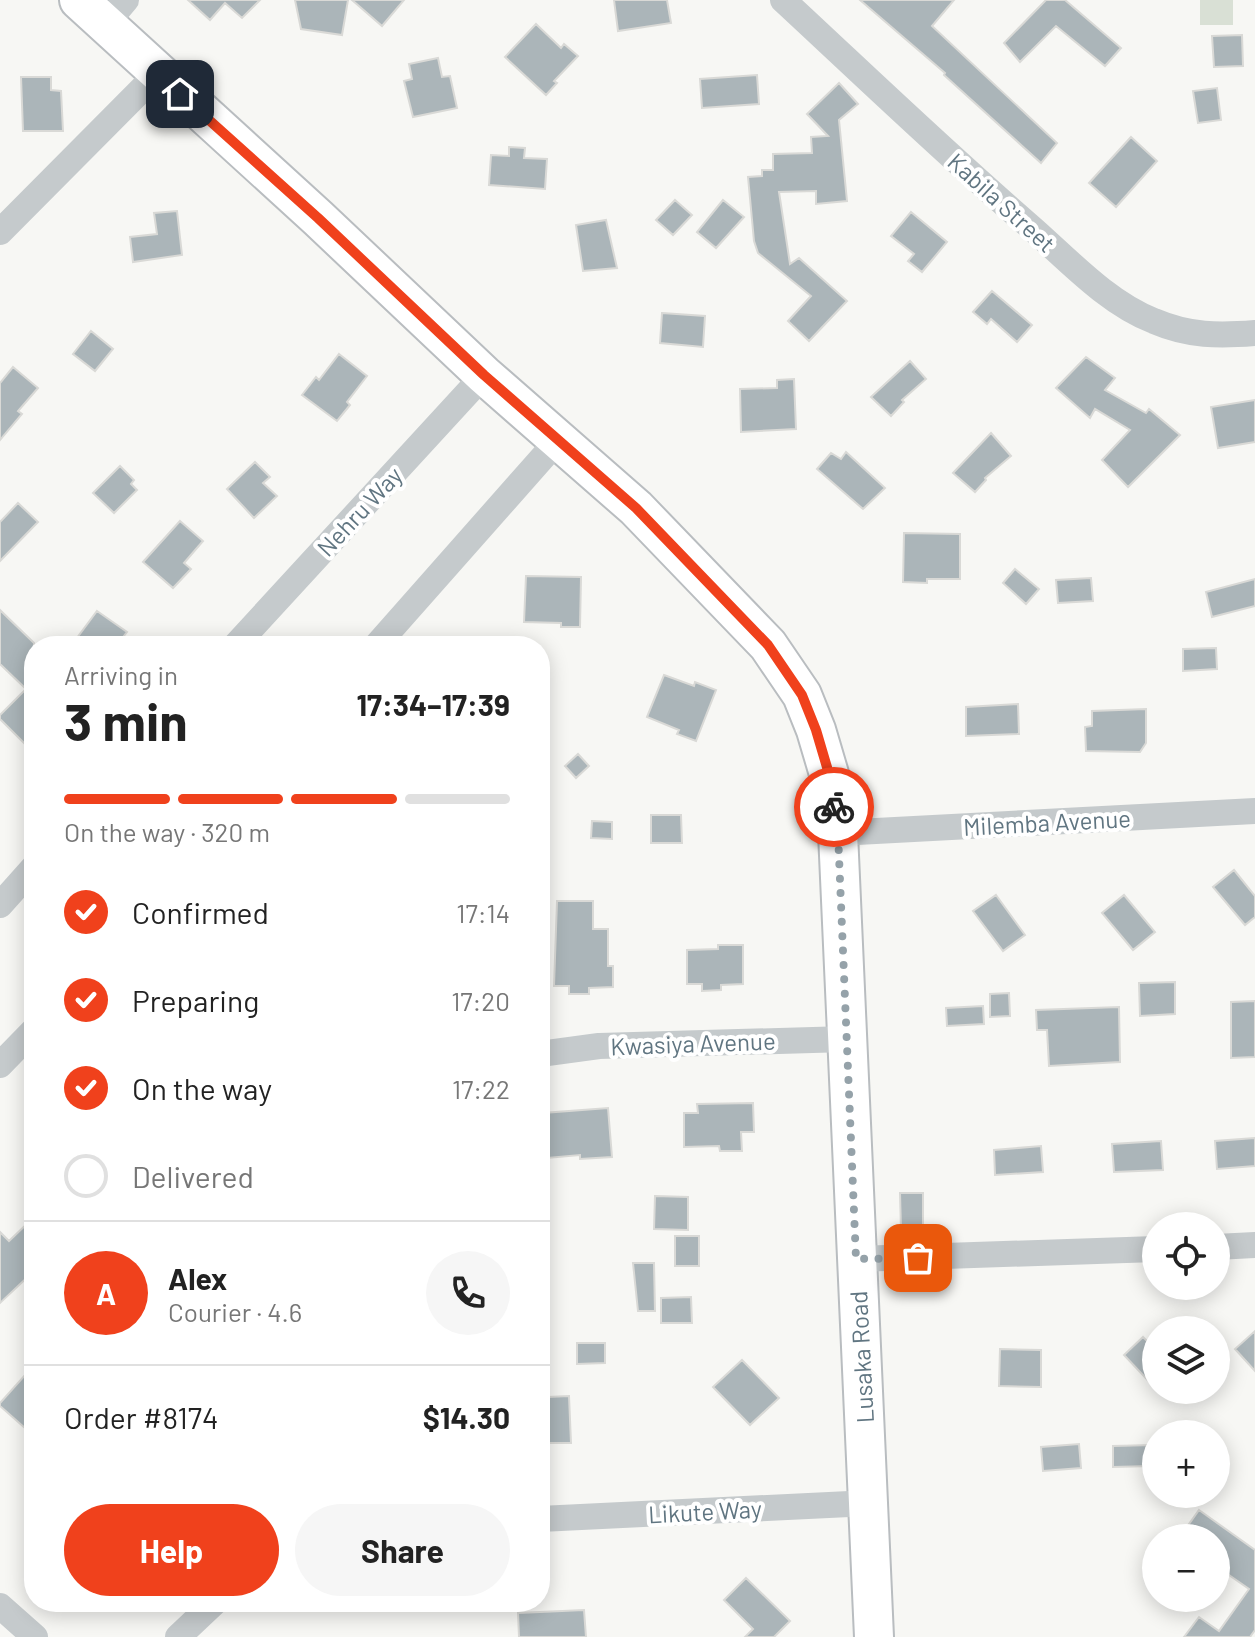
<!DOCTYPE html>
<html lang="en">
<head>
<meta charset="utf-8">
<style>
	:root { --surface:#fff; --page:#f6f6f6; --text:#222; --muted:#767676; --line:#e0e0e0; --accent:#f0411c }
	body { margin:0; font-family:Barlow,sans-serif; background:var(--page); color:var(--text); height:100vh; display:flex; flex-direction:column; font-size:30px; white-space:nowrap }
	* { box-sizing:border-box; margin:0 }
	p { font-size:26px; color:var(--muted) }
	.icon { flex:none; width:44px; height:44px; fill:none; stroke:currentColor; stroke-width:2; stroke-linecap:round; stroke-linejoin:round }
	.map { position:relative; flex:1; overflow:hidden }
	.sheet { position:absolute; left:24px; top:636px; width:526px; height:976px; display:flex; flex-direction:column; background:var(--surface); border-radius:32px; box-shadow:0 4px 20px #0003 }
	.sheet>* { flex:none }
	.buttons { position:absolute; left:1142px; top:1212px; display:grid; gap:16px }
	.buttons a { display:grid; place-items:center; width:88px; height:88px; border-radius:50%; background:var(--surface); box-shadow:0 4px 20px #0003; font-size:40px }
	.pin { position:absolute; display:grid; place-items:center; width:68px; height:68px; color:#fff; margin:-34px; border-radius:16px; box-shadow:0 4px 12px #0006 }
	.courier { position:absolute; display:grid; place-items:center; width:80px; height:80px; margin:-40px; border:6px solid #f0411c; border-radius:50%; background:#fff; color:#222; box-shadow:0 2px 10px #0007 }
	.head em { font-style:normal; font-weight:700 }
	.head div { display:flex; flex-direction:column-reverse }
	.head { display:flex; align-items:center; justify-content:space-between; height:136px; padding:0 40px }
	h1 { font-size:52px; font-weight:700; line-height:60px }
	.bar { display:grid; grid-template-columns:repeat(4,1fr); gap:12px 8px; align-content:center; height:96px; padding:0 40px }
	.bar i { height:10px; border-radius:6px; background:var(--line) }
	.bar .selected { background:var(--accent) }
	.bar p { grid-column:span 4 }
	.line { display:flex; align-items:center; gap:20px; padding:0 40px; border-top:2px solid var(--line) }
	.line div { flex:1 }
	.round { display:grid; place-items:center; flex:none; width:84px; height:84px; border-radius:42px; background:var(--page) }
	ol { padding:0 40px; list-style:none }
	li { display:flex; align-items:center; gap:24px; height:88px }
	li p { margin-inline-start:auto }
	li .icon { padding:8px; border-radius:50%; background:var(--accent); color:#fff; stroke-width:4 }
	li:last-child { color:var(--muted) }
	li i { width:44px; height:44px; border:4px solid var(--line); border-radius:50% }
	.cta { display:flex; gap:16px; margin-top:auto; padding:16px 40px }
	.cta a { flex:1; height:92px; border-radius:48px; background:var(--accent); color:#fff; font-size:32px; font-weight:700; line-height:92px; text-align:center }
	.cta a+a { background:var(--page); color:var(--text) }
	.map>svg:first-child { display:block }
	.green { fill:#d9e0d5 }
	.building { fill:#abb5b9; stroke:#d9d9d6; stroke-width:2 }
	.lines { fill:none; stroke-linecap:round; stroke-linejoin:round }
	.highway-casing { stroke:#b9bdc0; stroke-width:42 }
	.minor { stroke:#c5cacc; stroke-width:26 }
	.highway { stroke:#fff; stroke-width:38 }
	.done { stroke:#95a2a9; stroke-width:8; stroke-dasharray:0 14.4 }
	.route { stroke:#f0411c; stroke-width:10 }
	.labels { text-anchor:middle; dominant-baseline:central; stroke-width:8; stroke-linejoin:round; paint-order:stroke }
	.street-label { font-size:24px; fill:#607581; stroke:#fff }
</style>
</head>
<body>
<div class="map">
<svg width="1255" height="1637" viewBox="0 0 1255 1637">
	<rect width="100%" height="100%" fill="#f7f7f4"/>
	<!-- green -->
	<path class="green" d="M 1200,0 L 1233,0 L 1233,25 L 1200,25 Z"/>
	<!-- building -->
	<path class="building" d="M 188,0 L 260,0 L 242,18 L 225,3 L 210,20 Z
		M 295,0 L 348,0 L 342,35 L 301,29 Z
		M 352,0 L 404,0 L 382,26 Z
		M 614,0 L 667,0 L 671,23 L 618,31 Z
		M 860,0 L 954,0 L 932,26 L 1057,143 L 1041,163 L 944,75 L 945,73 Z
		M 1046,0 L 1065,0 L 1121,48 L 1105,66 L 1056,26 L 1020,62 L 1004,43 Z
		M 536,24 L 561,48 L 564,44 L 578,56 L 554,81 L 557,83 L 546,95 L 505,57 Z
		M 1242,35 L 1243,66 L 1214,67 L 1212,36 Z
		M 438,58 L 442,77 L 450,76 L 457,108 L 413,117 L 404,81 L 412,79 L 409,64 Z
		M 757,75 L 759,104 L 702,108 L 700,79 Z
		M 21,77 L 51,77 L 51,90 L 61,91 L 63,131 L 23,131 Z
		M 839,83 L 858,104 L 839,120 L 847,201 L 816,204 L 816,191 L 779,192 L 790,264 L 799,258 L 847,301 L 809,341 L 788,321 L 811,296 L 758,253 L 754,241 L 748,177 L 762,176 L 762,170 L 773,170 L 773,154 L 812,153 L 811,137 L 828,136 L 807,114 Z
		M 1217,88 L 1221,120 L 1198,123 L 1193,91 Z
		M 1131,137 L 1157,161 L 1116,207 L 1089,183 Z
		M 509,147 L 525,148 L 524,158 L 547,159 L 545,189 L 489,185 L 491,155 L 509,156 Z
		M 675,200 L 692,215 L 673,235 L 656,220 Z
		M 723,200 L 744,217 L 716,248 L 697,232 Z
		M 177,211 L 182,255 L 133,262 L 130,237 L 157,234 L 154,213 Z
		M 911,212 L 947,242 L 922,272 L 908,261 L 914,254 L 891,236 Z
		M 606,220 L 617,268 L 583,271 L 576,225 Z
		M 992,291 L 1032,325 L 1017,342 L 991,319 L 987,324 L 973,312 Z
		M 662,313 L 705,316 L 703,347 L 660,343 Z
		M 91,331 L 113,349 L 95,371 L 73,354 Z
		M 339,354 L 367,376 L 347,402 L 350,405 L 337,421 L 302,395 L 316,377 L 319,380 Z
		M 1086,357 L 1115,378 L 1105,390 L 1146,413 L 1149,409 L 1180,435 L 1128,487 L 1102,460 L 1130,430 L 1095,409 L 1090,418 L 1056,388 Z
		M 910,361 L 926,379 L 902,400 L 904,402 L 891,416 L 871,397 Z
		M 13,367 L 38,388 L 18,411 L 22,414 L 0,440 L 0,383 Z
		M 794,379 L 796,429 L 741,432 L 740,389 L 777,388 L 777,380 Z
		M 1255,400 L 1255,442 L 1218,448 L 1211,407 Z
		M 991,433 L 1011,456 L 985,478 L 986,480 L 975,492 L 953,473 Z
		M 846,452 L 885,488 L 863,509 L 817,469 L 831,453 L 841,459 Z
		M 255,462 L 270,477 L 263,483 L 277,496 L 254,518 L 227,489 Z
		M 120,466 L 134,480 L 131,484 L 137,490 L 114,513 L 93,493 Z
		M 18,503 L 38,522 L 0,561 L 0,522 Z
		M 180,521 L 203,541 L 184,563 L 191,569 L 173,588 L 143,562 Z
		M 904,533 L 960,534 L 960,579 L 927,579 L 927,583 L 903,582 Z
		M 1015,569 L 1039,589 L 1026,604 L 1003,583 Z
		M 526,576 L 581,577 L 580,627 L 561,627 L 561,623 L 524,622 Z
		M 1091,578 L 1093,601 L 1058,603 L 1056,580 Z
		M 1255,579 L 1255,606 L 1212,617 L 1206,592 Z
		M 0,610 L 34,643 L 34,753 L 0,719 L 0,715 L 26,689 L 0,664 Z
		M 97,611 L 127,632 L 116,646 L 71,646 Z
		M 1216,648 L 1217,669 L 1183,671 L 1183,649 Z
		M 664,675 L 694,686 L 695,682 L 716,690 L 696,741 L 677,734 L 679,730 L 647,717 Z
		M 1018,704 L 1019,734 L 966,736 L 966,707 Z
		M 1146,709 L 1146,743 L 1140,752 L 1086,751 L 1085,727 L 1092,726 L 1092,711 Z
		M 578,754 L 589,766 L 576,778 L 565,766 Z
		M 651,815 L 681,815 L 682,843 L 651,843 Z
		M 592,821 L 612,822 L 612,839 L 591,838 Z
		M 1234,870 L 1255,896 L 1255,917 L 1245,925 L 1213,887 Z
		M 996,895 L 1025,935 L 1003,951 L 973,911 Z
		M 1124,895 L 1155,932 L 1133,950 L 1102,913 Z
		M 557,901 L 593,901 L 593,929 L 608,929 L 608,966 L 613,966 L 613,987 L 589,988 L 589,994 L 569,994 L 569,986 L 554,986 Z
		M 718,945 L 743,945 L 743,984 L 721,985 L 721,990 L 702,991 L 702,984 L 687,984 L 687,950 L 718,949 Z
		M 1175,982 L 1175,1014 L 1140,1016 L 1139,983 Z
		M 1009,993 L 1010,1016 L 990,1017 L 990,994 Z
		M 1255,1001 L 1255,1057 L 1231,1058 L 1231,1002 Z
		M 983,1006 L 984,1024 L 947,1026 L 946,1008 Z
		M 1119,1007 L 1120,1062 L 1049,1066 L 1047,1030 L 1037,1030 L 1036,1010 Z
		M 753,1103 L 754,1132 L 741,1132 L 742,1151 L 720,1151 L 719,1146 L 684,1147 L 684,1113 L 698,1113 L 697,1104 Z
		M 608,1108 L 612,1157 L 580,1159 L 580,1155 L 547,1158 L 543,1113 Z
		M 1255,1138 L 1255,1166 L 1217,1169 L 1215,1141 Z
		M 1161,1141 L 1163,1170 L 1114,1172 L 1112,1144 Z
		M 1041,1146 L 1043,1172 L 995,1175 L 994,1150 Z
		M 900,1193 L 923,1193 L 923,1230 L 901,1230 Z
		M 655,1196 L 688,1197 L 688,1230 L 654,1229 Z
		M 34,1217 L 34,1271 L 0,1303 L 0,1232 L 9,1241 Z
		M 675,1236 L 699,1236 L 699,1266 L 675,1266 Z
		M 633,1263 L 654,1263 L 655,1311 L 638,1311 Z
		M 691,1297 L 692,1323 L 661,1323 L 661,1298 Z
		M 1255,1331 L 1255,1371 L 1235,1349 Z
		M 1143,1337 L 1156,1350 L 1156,1389 L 1124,1355 Z
		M 577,1343 L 605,1343 L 605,1363 L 577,1364 Z
		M 1000,1349 L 1041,1350 L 1041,1387 L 999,1386 Z
		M 742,1360 L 779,1398 L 750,1425 L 713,1387 Z
		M 34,1365 L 34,1436 L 0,1406 L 0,1403 Z
		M 569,1396 L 571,1443 L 540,1443 L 540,1411 L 548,1411 L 548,1397 Z
		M 1079,1444 L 1081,1468 L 1043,1471 L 1041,1447 Z
		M 1152,1445 L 1152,1466 L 1113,1467 L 1113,1446 Z
		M 1199,1510 L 1255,1550 L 1255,1630 L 1250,1637 L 1184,1637 L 1199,1617 L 1219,1631 L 1249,1589 L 1216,1566 L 1216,1538 L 1179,1538 Z
		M 746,1578 L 790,1621 L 774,1637 L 745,1637 L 753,1629 L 724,1600 Z
		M 584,1610 L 586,1637 L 519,1637 L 518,1613 Z"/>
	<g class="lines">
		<!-- highway casing -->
		<g class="highway-casing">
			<path id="highway" d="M 79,0 L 318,218 L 484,375 L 636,508 L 768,645 L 802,695 L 816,730 L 829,774 L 838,833 L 874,1637"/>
		</g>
		<!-- minor -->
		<path class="minor" d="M 783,0 C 866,77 948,156 1034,230 C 1070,262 1108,303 1154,321 C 1189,336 1219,336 1255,333
			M 105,25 L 126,0
			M 0,232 L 157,74
			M 235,646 L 484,375
			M 376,646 L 559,439
			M 838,833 L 1255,811
			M 0,905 L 34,867
			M 540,1054 L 599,1046 L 847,1039
			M 0,1065 L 34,1030
			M 1216,1247 L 1255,1245
			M 856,1259 L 1156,1249
			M 540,1519 L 870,1503
			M 0,1606 L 35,1637
			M 178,1637 L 215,1602"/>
		<!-- highway -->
		<use href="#highway" class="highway"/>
	</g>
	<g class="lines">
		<!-- done -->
		<path class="done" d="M 834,807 L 838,833 L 856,1259 L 918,1258"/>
		<!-- route -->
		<path class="route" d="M 180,94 L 318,218 L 484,375 L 636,508 L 768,645 L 802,695 L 816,730 L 829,774 L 834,807"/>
	</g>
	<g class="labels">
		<!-- street labels -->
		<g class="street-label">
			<text transform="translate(1002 202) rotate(42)">Kabila Street</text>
			<text transform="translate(359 511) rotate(-47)">Nehru Way</text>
			<text transform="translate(1047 822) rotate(-3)">Milemba Avenue</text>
			<text transform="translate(693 1043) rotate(-2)">Kwasiya Avenue</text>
			<text transform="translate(861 1357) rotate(-93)">Lusaka Road</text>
			<text transform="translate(705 1511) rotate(-3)">Likute Way</text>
		</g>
	</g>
</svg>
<div class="buttons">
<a><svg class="icon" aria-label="locate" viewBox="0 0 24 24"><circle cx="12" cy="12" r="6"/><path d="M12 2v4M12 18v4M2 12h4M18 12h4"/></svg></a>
<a><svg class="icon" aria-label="layers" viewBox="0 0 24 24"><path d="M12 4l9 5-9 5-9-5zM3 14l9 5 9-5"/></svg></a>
<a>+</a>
<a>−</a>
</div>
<div class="pin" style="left:918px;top:1258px;background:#ea580c"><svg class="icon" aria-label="bag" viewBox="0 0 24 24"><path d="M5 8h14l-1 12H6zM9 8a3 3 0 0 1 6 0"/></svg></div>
<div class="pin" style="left:180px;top:94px;background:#1f2937"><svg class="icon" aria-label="home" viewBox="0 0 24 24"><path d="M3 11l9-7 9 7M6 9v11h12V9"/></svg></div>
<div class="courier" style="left:834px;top:807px"><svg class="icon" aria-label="bike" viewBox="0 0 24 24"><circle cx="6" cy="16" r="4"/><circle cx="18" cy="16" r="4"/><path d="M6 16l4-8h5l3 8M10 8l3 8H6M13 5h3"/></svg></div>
<section class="sheet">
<div class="head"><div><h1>3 min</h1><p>Arriving in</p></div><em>17:34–17:39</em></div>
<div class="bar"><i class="selected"></i><i class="selected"></i><i class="selected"></i><i></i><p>On the way · 320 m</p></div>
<ol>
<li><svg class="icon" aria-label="check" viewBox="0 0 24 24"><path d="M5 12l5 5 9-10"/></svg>Confirmed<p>17:14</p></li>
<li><svg class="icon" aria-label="check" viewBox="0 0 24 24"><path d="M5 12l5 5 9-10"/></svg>Preparing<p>17:20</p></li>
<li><svg class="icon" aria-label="check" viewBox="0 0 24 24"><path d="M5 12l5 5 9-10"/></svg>On the way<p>17:22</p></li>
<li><i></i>Delivered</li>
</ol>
<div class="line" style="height:144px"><b class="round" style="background:var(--accent);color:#fff">A</b><div><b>Alex</b><p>Courier · 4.6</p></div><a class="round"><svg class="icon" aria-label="phone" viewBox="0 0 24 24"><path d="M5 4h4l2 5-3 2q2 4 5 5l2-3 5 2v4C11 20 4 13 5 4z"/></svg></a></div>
<div class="line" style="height:104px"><div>Order #8174</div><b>$14.30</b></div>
<div class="cta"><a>Help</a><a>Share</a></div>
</section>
</div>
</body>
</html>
